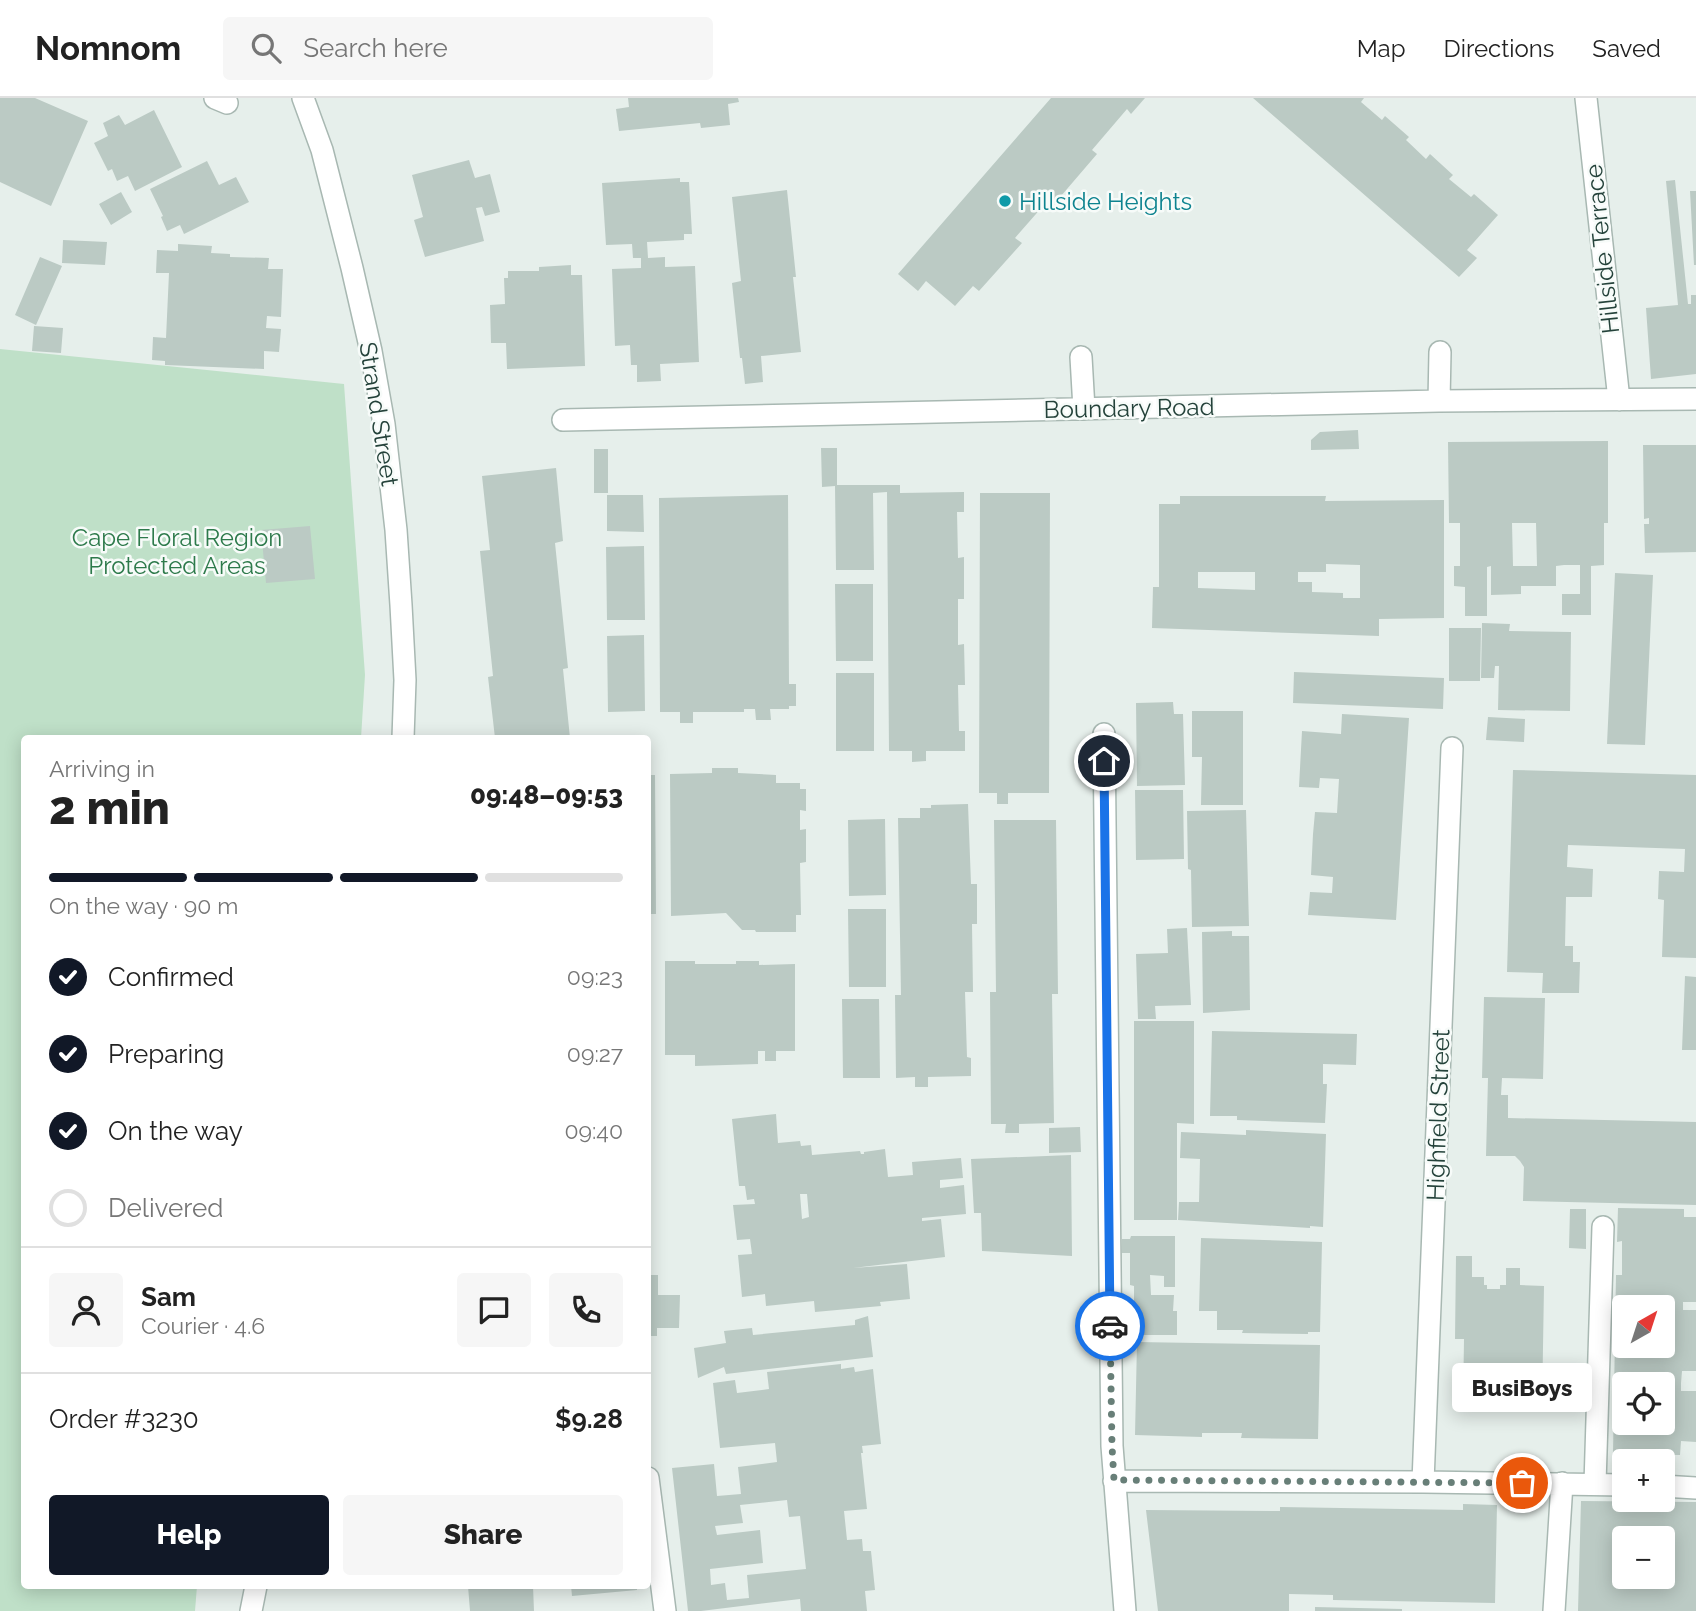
<!DOCTYPE html>
<html lang="en">
<head>
<meta charset="utf-8">
<style>
	:root { --surface:#fff; --page:#f6f6f6; --text:#222; --muted:#767676; --line:#e0e0e0; --accent:#111827 }
	body { margin:0; font-family:Raleway,sans-serif; background:var(--page); color:var(--text); height:100vh; display:flex; flex-direction:column; font-size:26px; white-space:nowrap }
	* { box-sizing:border-box; margin:0 }
	p { font-size:23px; color:var(--muted) }
	.icon { flex:none; width:38px; height:38px; fill:none; stroke:currentColor; stroke-width:2; stroke-linecap:round; stroke-linejoin:round }
	.map { position:relative; flex:1; overflow:hidden }
	.panel { position:absolute; left:21px; top:637px; width:630px; height:854px; display:flex; flex-direction:column; background:var(--surface); border-radius:7px; box-shadow:0 4px 18px #0003 }
	.panel>* { flex:none }
	.needle { width:46px; rotate:39deg }
	.buttons { position:absolute; left:1612px; top:1197px; display:grid; gap:14px }
	.buttons a { display:grid; place-items:center; width:63px; height:63px; border-radius:7px; background:var(--surface); box-shadow:0 4px 18px #0003; font-size:35px }
	.pin { position:absolute; display:grid; place-items:center; width:60px; height:60px; color:#fff; margin:-30px; border:4px solid #fff; border-radius:50%; box-shadow:0 2px 7px #0007 }
	.courier { position:absolute; display:grid; place-items:center; width:70px; height:70px; margin:-35px; border:5px solid #1a73e8; border-radius:50%; background:#fff; color:#222; box-shadow:0 2px 9px #0007 }
	.bubble { position:absolute; height:49px; border-radius:7px; background:var(--surface); box-shadow:0 4px 18px #0003; font-size:23px; font-weight:800; line-height:49px; text-align:center }
	.head em { font-style:normal; font-weight:800 }
	.head div { display:flex; flex-direction:column-reverse }
	.head { display:flex; align-items:center; justify-content:space-between; height:119px; padding:0 28px }
	h1 { font-size:46px; font-weight:800; line-height:52px }
	.bar { display:grid; grid-template-columns:repeat(4,1fr); gap:10px 7px; align-content:center; height:84px; padding:0 28px }
	.bar i { height:9px; border-radius:5px; background:var(--line) }
	.bar .active { background:var(--accent) }
	.bar p { grid-column:span 4 }
	.line { display:flex; align-items:center; gap:18px; padding:0 28px; border-top:2px solid var(--line) }
	.line div { flex:1 }
	.round { display:grid; place-items:center; flex:none; width:74px; height:74px; border-radius:7px; background:var(--page) }
	ol { padding:0 28px; list-style:none }
	li { display:flex; align-items:center; gap:21px; height:77px }
	li p { margin-inline-start:auto }
	li .icon { padding:7px; border-radius:50%; background:var(--accent); color:#fff; stroke-width:4 }
	li:last-child { color:var(--muted) }
	li i { width:38px; height:38px; border:4px solid var(--line); border-radius:50% }
	.action { display:flex; gap:14px; margin-top:auto; padding:14px 28px }
	.action a { flex:1; height:80px; border-radius:7px; background:var(--accent); color:#fff; font-size:28px; font-weight:800; line-height:80px; text-align:center }
	.action a+a { background:var(--page); color:var(--text) }
	header { display:flex; align-items:center; gap:42px; box-sizing:border-box; height:98px; padding:0 35px; background:var(--surface); border-bottom:2px solid var(--line) }
	header strong { font-size:33px }
	nav { display:flex; gap:38px; margin-inline-start:auto; font-size:24px }
	.search { width:490px; height:63px; background:var(--page); display:flex; align-items:center; gap:18px; box-sizing:border-box; padding:0 24px; border-radius:7px; color:var(--muted); font-size:26px }
	.map>svg:first-child { display:block }
	.green { fill:#bfe0c8 }
	.building { fill:#bbcac4; fill-rule:evenodd }
	.lines { fill:none; stroke-linecap:round; stroke-linejoin:round }
	.minor-casing { stroke:#a8b8b2; stroke-width:24 }
	.minor { stroke:#fff; stroke-width:21 }
	.done { stroke:#687f78; stroke-width:7; stroke-dasharray:0 12.6 }
	.route { stroke:#1a73e8; stroke-width:9 }
	.culture-dot { fill:#0f9aa8; stroke:#f7fbf9; stroke-width:2.5 }
	.labels { text-anchor:middle; dominant-baseline:central; stroke-width:5; stroke-linejoin:round; paint-order:stroke }
	.culture-label { font-size:24px; fill:#0d838f; stroke:#f7fbf9; text-anchor:start }
	.street-label { font-size:24px; fill:#24423a; stroke:#f7fbf9 }
	.park-label { font-size:24px; fill:#2d7a4b; stroke:#f7fbf9 }
</style>
</head>
<body>
<header>
<strong>Nomnom</strong>
<div class="search"><svg class="icon" aria-label="search" viewBox="0 0 24 24"><circle cx="10" cy="10" r="6"/><path d="M15 15l6 6"/></svg>Search here</div>
<nav><a>Map</a><a>Directions</a><a>Saved</a></nav>
</header>
<div class="map">
<svg width="1696" height="1513" viewBox="0 0 1696 1513">
	<rect width="100%" height="100%" fill="#e6efeb"/>
	<!-- green -->
	<path class="green" d="M 0,251 L 344,286 L 365,577 L 361,640 L 24,640 L 24,1488 L 197,1488 L 195,1513 L 0,1513 Z"/>
	<!-- building -->
	<path class="building" d="M 0,0 L 35,0 L 88,23 L 51,108 L 0,84 Z
		M 628,0 L 738,0 L 739,4 L 728,6 L 730,27 L 701,30 L 700,25 L 619,33 L 616,11 L 629,9 Z
		M 1051,0 L 1145,0 L 1131,16 L 1127,11 L 1092,52 L 1097,56 L 1055,105 L 1050,100 L 1015,140 L 1022,145 L 979,193 L 973,188 L 955,208 L 926,183 L 918,193 L 898,176 Z
		M 1253,0 L 1364,0 L 1361,4 L 1382,22 L 1385,18 L 1409,39 L 1406,42 L 1426,61 L 1430,56 L 1453,77 L 1449,81 L 1471,99 L 1474,96 L 1498,117 L 1467,152 L 1477,160 L 1459,179 Z
		M 154,12 L 182,69 L 135,93 L 128,78 L 117,83 L 112,71 L 108,73 L 94,45 L 108,38 L 103,25 L 119,17 L 125,27 Z
		M 469,62 L 475,80 L 490,76 L 500,114 L 485,118 L 482,109 L 476,110 L 484,143 L 425,159 L 414,122 L 423,119 L 412,77 Z
		M 207,63 L 219,87 L 236,79 L 249,104 L 184,136 L 180,127 L 167,133 L 161,119 L 163,118 L 150,91 Z
		M 680,80 L 680,84 L 689,84 L 692,136 L 684,136 L 684,142 L 647,144 L 648,160 L 665,159 L 665,169 L 695,168 L 699,264 L 660,266 L 661,283 L 637,284 L 637,267 L 631,267 L 630,247 L 615,248 L 612,171 L 641,170 L 641,160 L 633,160 L 632,146 L 606,147 L 602,85 Z
		M 1675,82 L 1688,206 L 1691,206 L 1691,197 L 1696,197 L 1696,276 L 1651,281 L 1646,210 L 1678,207 L 1666,83 Z
		M 787,92 L 796,179 L 793,179 L 801,254 L 761,258 L 763,284 L 745,286 L 742,260 L 740,260 L 732,185 L 741,183 L 732,99 Z
		M 1690,93 L 1696,93 L 1696,167 L 1694,167 Z
		M 121,94 L 132,114 L 111,127 L 99,106 Z
		M 63,142 L 107,144 L 105,167 L 62,165 Z
		M 178,146 L 212,148 L 211,155 L 230,156 L 230,159 L 269,160 L 268,171 L 283,171 L 281,219 L 267,218 L 266,230 L 281,231 L 279,254 L 264,253 L 264,271 L 165,267 L 165,263 L 152,262 L 153,239 L 166,240 L 169,175 L 156,175 L 157,152 L 178,153 Z
		M 40,159 L 62,168 L 36,227 L 15,217 Z
		M 571,167 L 571,177 L 582,177 L 585,268 L 507,271 L 506,245 L 491,245 L 490,207 L 505,206 L 504,180 L 508,180 L 508,173 L 539,173 L 539,169 Z
		M 34,228 L 63,230 L 61,255 L 32,253 Z
		M 1358,332 L 1359,351 L 1311,352 L 1311,342 L 1320,334 Z
		M 1608,343 L 1608,425 L 1604,425 L 1604,467 L 1591,468 L 1591,517 L 1562,517 L 1562,496 L 1580,496 L 1580,467 L 1564,467 L 1556,468 L 1556,488 L 1521,488 L 1521,496 L 1491,497 L 1491,468 L 1487,469 L 1487,518 L 1465,518 L 1465,489 L 1454,488 L 1454,468 L 1460,468 L 1460,425 L 1449,425 L 1448,344 ZM 1512,425 L 1536,425 L 1537,468 L 1513,468 Z
		M 1643,347 L 1696,347 L 1696,454 L 1645,455 L 1644,426 L 1649,426 L 1649,420 L 1644,421 Z
		M 821,350 L 837,350 L 837,387 L 900,387 L 900,395 L 964,394 L 964,414 L 957,414 L 958,460 L 964,459 L 964,501 L 958,501 L 958,547 L 964,546 L 965,587 L 958,587 L 959,633 L 965,633 L 965,653 L 926,653 L 926,663 L 912,664 L 912,653 L 889,653 L 887,394 L 873,395 L 874,472 L 836,472 L 835,388 L 822,389 Z
		M 594,351 L 608,351 L 608,395 L 594,395 Z
		M 556,370 L 563,443 L 555,445 L 568,570 L 563,571 L 570,640 L 495,640 L 488,579 L 493,578 L 480,453 L 490,452 L 482,378 Z
		M 980,395 L 1050,395 L 1049,695 L 1008,695 L 1008,706 L 997,706 L 997,695 L 979,695 Z
		M 607,397 L 643,397 L 644,434 L 607,433 Z
		M 788,397 L 789,586 L 796,586 L 796,608 L 789,608 L 789,611 L 770,611 L 771,622 L 756,622 L 755,611 L 744,611 L 744,614 L 693,614 L 693,625 L 680,625 L 680,614 L 660,614 L 659,400 Z
		M 1180,398 L 1326,398 L 1325,403 L 1444,402 L 1444,520 L 1379,521 L 1379,538 L 1152,530 L 1153,489 L 1159,489 L 1159,406 L 1180,406 ZM 1326,466 L 1360,467 L 1360,500 L 1343,500 L 1343,495 L 1312,494 L 1312,484 L 1298,484 L 1298,474 L 1326,474 ZM 1198,474 L 1255,474 L 1255,492 L 1198,490 Z
		M 310,428 L 315,481 L 266,485 L 261,432 Z
		M 644,448 L 645,522 L 607,522 L 606,449 Z
		M 1615,475 L 1653,477 L 1645,647 L 1607,646 Z
		M 835,486 L 873,486 L 873,563 L 836,563 Z
		M 1482,525 L 1510,526 L 1509,533 L 1571,534 L 1570,613 L 1498,612 L 1499,568 L 1495,568 L 1494,580 L 1481,580 Z
		M 1449,530 L 1481,530 L 1480,583 L 1449,583 Z
		M 644,537 L 645,613 L 608,614 L 607,538 Z
		M 1294,574 L 1444,580 L 1443,611 L 1293,605 Z
		M 836,575 L 874,575 L 874,653 L 836,653 Z
		M 1173,604 L 1174,616 L 1183,616 L 1185,687 L 1137,688 L 1136,605 Z
		M 1192,613 L 1243,613 L 1243,707 L 1201,707 L 1202,659 L 1192,659 Z
		M 1342,616 L 1409,620 L 1396,822 L 1308,817 L 1310,794 L 1332,795 L 1333,779 L 1311,777 L 1313,736 L 1315,714 L 1337,715 L 1339,681 L 1320,680 L 1319,690 L 1299,689 L 1302,633 L 1341,636 Z
		M 1488,619 L 1525,621 L 1524,644 L 1486,642 Z
		M 712,670 L 738,670 L 738,675 L 776,677 L 776,685 L 800,685 L 800,691 L 806,691 L 806,713 L 800,712 L 800,732 L 806,731 L 806,764 L 800,765 L 801,817 L 796,817 L 796,834 L 756,834 L 755,832 L 742,832 L 726,815 L 671,818 L 670,676 L 712,675 Z
		M 1513,672 L 1696,677 L 1696,860 L 1662,859 L 1664,802 L 1658,801 L 1659,773 L 1684,774 L 1685,751 L 1568,747 L 1567,769 L 1593,771 L 1592,799 L 1566,799 L 1565,848 L 1573,848 L 1573,864 L 1580,864 L 1579,895 L 1542,895 L 1543,875 L 1507,874 Z
		M 648,677 L 655,677 L 656,816 L 648,816 Z
		M 1135,692 L 1183,692 L 1184,761 L 1136,762 Z
		M 968,706 L 971,786 L 977,786 L 977,826 L 972,826 L 973,894 L 965,894 L 967,959 L 971,960 L 971,978 L 928,979 L 928,989 L 915,989 L 915,979 L 896,980 L 895,897 L 901,897 L 898,720 L 920,720 L 920,710 L 931,710 L 931,707 Z
		M 1246,712 L 1249,828 L 1192,829 L 1191,772 L 1188,771 L 1187,713 Z
		M 885,721 L 886,797 L 849,798 L 848,722 Z
		M 994,722 L 1056,722 L 1058,896 L 1052,896 L 1054,1025 L 1019,1026 L 1019,1035 L 1005,1035 L 1006,1026 L 991,1026 L 990,894 L 996,894 Z
		M 848,811 L 886,811 L 886,889 L 849,889 Z
		M 1187,830 L 1191,907 L 1155,908 L 1156,921 L 1138,921 L 1136,856 L 1168,855 L 1167,831 Z
		M 1232,833 L 1232,838 L 1249,838 L 1250,912 L 1203,915 L 1202,834 Z
		M 665,863 L 695,863 L 695,866 L 736,866 L 736,863 L 759,863 L 759,867 L 795,866 L 795,953 L 776,953 L 776,963 L 765,963 L 765,953 L 758,953 L 758,966 L 695,968 L 695,957 L 665,957 Z
		M 1685,878 L 1696,879 L 1696,952 L 1682,952 Z
		M 1484,899 L 1545,900 L 1543,981 L 1502,980 L 1501,997 L 1508,997 L 1508,1020 L 1696,1024 L 1696,1107 L 1523,1103 L 1524,1069 L 1520,1063 L 1515,1058 L 1486,1058 L 1488,980 L 1482,980 Z
		M 842,901 L 879,901 L 880,980 L 843,980 Z
		M 1134,923 L 1194,923 L 1194,1026 L 1177,1025 L 1177,1122 L 1134,1122 Z
		M 1212,933 L 1357,936 L 1356,967 L 1323,966 L 1323,986 L 1327,986 L 1325,1025 L 1237,1022 L 1237,1018 L 1210,1018 Z
		M 776,1016 L 778,1045 L 800,1043 L 801,1048 L 811,1047 L 812,1057 L 860,1053 L 861,1056 L 864,1056 L 864,1054 L 885,1051 L 888,1079 L 913,1077 L 912,1064 L 961,1060 L 963,1080 L 940,1082 L 940,1090 L 964,1087 L 966,1116 L 922,1120 L 922,1123 L 941,1121 L 945,1159 L 853,1170 L 907,1166 L 910,1201 L 880,1204 L 881,1208 L 815,1214 L 814,1203 L 766,1208 L 765,1196 L 742,1199 L 738,1157 L 752,1156 L 750,1141 L 737,1142 L 733,1107 L 755,1106 L 754,1101 L 747,1102 L 745,1088 L 739,1088 L 732,1021 ZM 800,1096 L 807,1096 L 809,1119 L 802,1121 Z
		M 1080,1029 L 1081,1054 L 1049,1055 L 1049,1030 Z
		M 1246,1032 L 1326,1036 L 1323,1129 L 1310,1128 L 1310,1130 L 1178,1122 L 1179,1104 L 1199,1104 L 1200,1061 L 1180,1060 L 1181,1034 L 1246,1037 Z
		M 1071,1057 L 1072,1158 L 982,1153 L 981,1115 L 974,1115 L 971,1061 Z
		M 1618,1110 L 1684,1111 L 1684,1119 L 1696,1119 L 1696,1204 L 1683,1204 L 1683,1212 L 1696,1212 L 1696,1273 L 1682,1273 L 1681,1285 L 1681,1293 L 1696,1293 L 1696,1344 L 1681,1343 L 1680,1357 L 1613,1356 L 1616,1177 L 1622,1177 L 1622,1143 L 1617,1144 ZM 1624,1209 L 1662,1209 L 1662,1248 L 1624,1248 ZM 1624,1286 L 1662,1286 L 1662,1325 L 1624,1325 Z
		M 1570,1111 L 1586,1111 L 1586,1151 L 1569,1150 Z
		M 1131,1138 L 1175,1138 L 1175,1189 L 1164,1189 L 1164,1178 L 1150,1177 L 1151,1197 L 1174,1197 L 1173,1213 L 1177,1213 L 1177,1237 L 1134,1237 L 1134,1188 L 1130,1187 L 1130,1155 L 1122,1155 L 1122,1141 L 1130,1141 Z
		M 1201,1140 L 1322,1144 L 1320,1234 L 1308,1234 L 1308,1236 L 1242,1235 L 1243,1232 L 1217,1232 L 1217,1213 L 1199,1213 Z
		M 1456,1158 L 1472,1158 L 1472,1179 L 1484,1179 L 1484,1187 L 1487,1187 L 1487,1191 L 1500,1191 L 1500,1187 L 1506,1187 L 1506,1170 L 1520,1170 L 1520,1187 L 1544,1188 L 1542,1310 L 1463,1308 L 1464,1241 L 1455,1241 Z
		M 648,1177 L 658,1177 L 658,1197 L 680,1197 L 679,1230 L 657,1230 L 657,1238 L 648,1238 Z
		M 868,1218 L 873,1259 L 726,1276 L 724,1269 L 698,1280 L 694,1250 L 726,1245 L 724,1233 L 752,1230 L 753,1237 L 855,1227 L 855,1222 Z
		M 1137,1244 L 1320,1247 L 1318,1341 L 1241,1340 L 1242,1335 L 1202,1335 L 1202,1339 L 1135,1337 Z
		M 841,1266 L 841,1271 L 854,1269 L 855,1274 L 873,1271 L 881,1346 L 862,1348 L 863,1355 L 861,1355 L 867,1411 L 844,1413 L 847,1442 L 862,1441 L 863,1453 L 871,1453 L 875,1492 L 865,1493 L 867,1513 L 801,1513 L 800,1501 L 701,1513 L 688,1513 L 672,1370 L 714,1366 L 717,1398 L 741,1396 L 738,1369 L 777,1364 L 775,1345 L 720,1350 L 713,1285 L 735,1282 L 737,1295 L 769,1291 L 767,1274 ZM 787,1402 L 789,1419 L 800,1418 L 806,1471 L 747,1477 L 749,1500 L 727,1502 L 725,1485 L 711,1487 L 710,1471 L 763,1465 L 760,1432 L 717,1437 L 715,1428 L 743,1425 L 740,1407 Z
		M 1581,1403 L 1696,1404 L 1696,1513 L 1578,1513 ZM 1624,1440 L 1662,1440 L 1662,1479 L 1624,1479 Z
		M 1463,1406 L 1497,1407 L 1495,1505 L 1333,1502 L 1333,1497 L 1289,1496 L 1289,1513 L 1158,1513 L 1146,1412 L 1280,1413 L 1280,1409 L 1463,1412 Z
		M 468,1488 L 533,1488 L 534,1513 L 470,1513 Z
		M 571,1488 L 637,1488 L 637,1492 L 572,1498 Z
		M 1315,1509 L 1402,1511 L 1402,1513 L 1315,1513 Z"/>
	<g class="lines">
		<!-- minor casing -->
		<g class="minor-casing">
			<path id="minor" d="M 215,0 L 227,5
				M 303,0 L 322,52 L 352,170 L 371,253 L 384,326 L 396,432 L 401,507 L 405,582 L 403,640
				M 1586,0 L 1619,302
				M 1081,259 L 1084,311
				M 1439,303 L 1440,254
				M 563,322 L 1439,303 L 1696,301
				M 1104,636 L 1112,1348 L 1125,1513
				M 648,1380 L 665,1513
				M 1114,1383 L 1423,1384 L 1624,1387
				M 1423,1384 L 1452,650
				M 1595,1386 L 1603,1129
				M 1662,1388 L 1696,1390
				M 251,1513 L 256,1488
				M 1554,1513 L 1562,1385"/>
		</g>
		<!-- minor -->
		<use href="#minor" class="minor"/>
	</g>
	<g class="lines">
		<!-- done -->
		<path class="done" d="M 1110,1228 L 1112,1348 L 1114,1382 L 1522,1385"/>
		<!-- route -->
		<path class="route" d="M 1104,663 L 1110,1228"/>
	</g>
	<!-- markers -->
	<circle class="culture-dot" cx="1005" cy="103" r="7"/>
	<g class="labels">
		<!-- culture labels -->
		<g class="culture-label">
			<text x="1019" y="103">Hillside Heights</text>
		</g>
		<!-- street labels -->
		<g class="street-label">
			<text transform="translate(1602 151) rotate(-96)">Hillside Terrace</text>
			<text transform="translate(1129 310) rotate(-1)">Boundary Road</text>
			<text transform="translate(379 316) rotate(81)">Strand Street</text>
			<text transform="translate(1438 1017) rotate(-88)">Highfield Street</text>
		</g>
		<!-- park labels -->
		<g class="park-label">
			<text x="177" y="439">Cape Floral Region<tspan x="177" dy="28">Protected Areas</tspan></text>
		</g>
	</g>
</svg>
<div class="buttons">
<a><svg class="needle" viewBox="-14 -14 28 28"><path d="M0-13l5 13h-10z" fill="#e53935"/><path d="M0 13l5-13h-10z" fill="#767676"/></svg></a>
<a><svg class="icon" aria-label="locate" viewBox="0 0 24 24"><circle cx="12" cy="12" r="6"/><path d="M12 2v4M12 18v4M2 12h4M18 12h4"/></svg></a>
<a>+</a>
<a>−</a>
</div>
<div class="pin" style="left:1522px;top:1385px;background:#ea580c"><svg class="icon" aria-label="bag" viewBox="0 0 24 24"><path d="M5 8h14l-1 12H6zM9 8a3 3 0 0 1 6 0"/></svg></div>
<div class="pin" style="left:1104px;top:663px;background:#1f2937"><svg class="icon" aria-label="home" viewBox="0 0 24 24"><path d="M3 11l9-7 9 7M6 9v11h12V9"/></svg></div>
<div class="courier" style="left:1110px;top:1228px"><svg class="icon" aria-label="car" viewBox="0 0 24 24"><path d="M5 17H2v-5l4-1 3-4h7l3 4 3 1v5h-3M9 17h6M6 11h13"/><circle cx="7" cy="17" r="2"/><circle cx="17" cy="17" r="2"/></svg></div>
<div class="bubble" style="left:1452px;top:1265px;width:140px">BusiBoys</div>
<section class="panel">
<div class="head"><div><h1>2 min</h1><p>Arriving in</p></div><em>09:48–09:53</em></div>
<div class="bar"><i class="active"></i><i class="active"></i><i class="active"></i><i></i><p>On the way · 90 m</p></div>
<ol>
<li><svg class="icon" aria-label="check" viewBox="0 0 24 24"><path d="M5 12l5 5 9-10"/></svg>Confirmed<p>09:23</p></li>
<li><svg class="icon" aria-label="check" viewBox="0 0 24 24"><path d="M5 12l5 5 9-10"/></svg>Preparing<p>09:27</p></li>
<li><svg class="icon" aria-label="check" viewBox="0 0 24 24"><path d="M5 12l5 5 9-10"/></svg>On the way<p>09:40</p></li>
<li><i></i>Delivered</li>
</ol>
<div class="line" style="height:126px"><a class="round"><svg class="icon" aria-label="person" viewBox="0 0 24 24"><circle cx="12" cy="8" r="4"/><path d="M4 21q1-7 8-7t8 7"/></svg></a><div><b>Sam</b><p>Courier · 4.6</p></div><a class="round"><svg class="icon" aria-label="chat" viewBox="0 0 24 24"><path d="M4 5h16v11H9l-5 4z"/></svg></a><a class="round"><svg class="icon" aria-label="phone" viewBox="0 0 24 24"><path d="M5 4h4l2 5-3 2q2 4 5 5l2-3 5 2v4C11 20 4 13 5 4z"/></svg></a></div>
<div class="line" style="height:91px"><div>Order #3230</div><b>$9.28</b></div>
<div class="action"><a>Help</a><a>Share</a></div>
</section>
</div>
</body>
</html>
